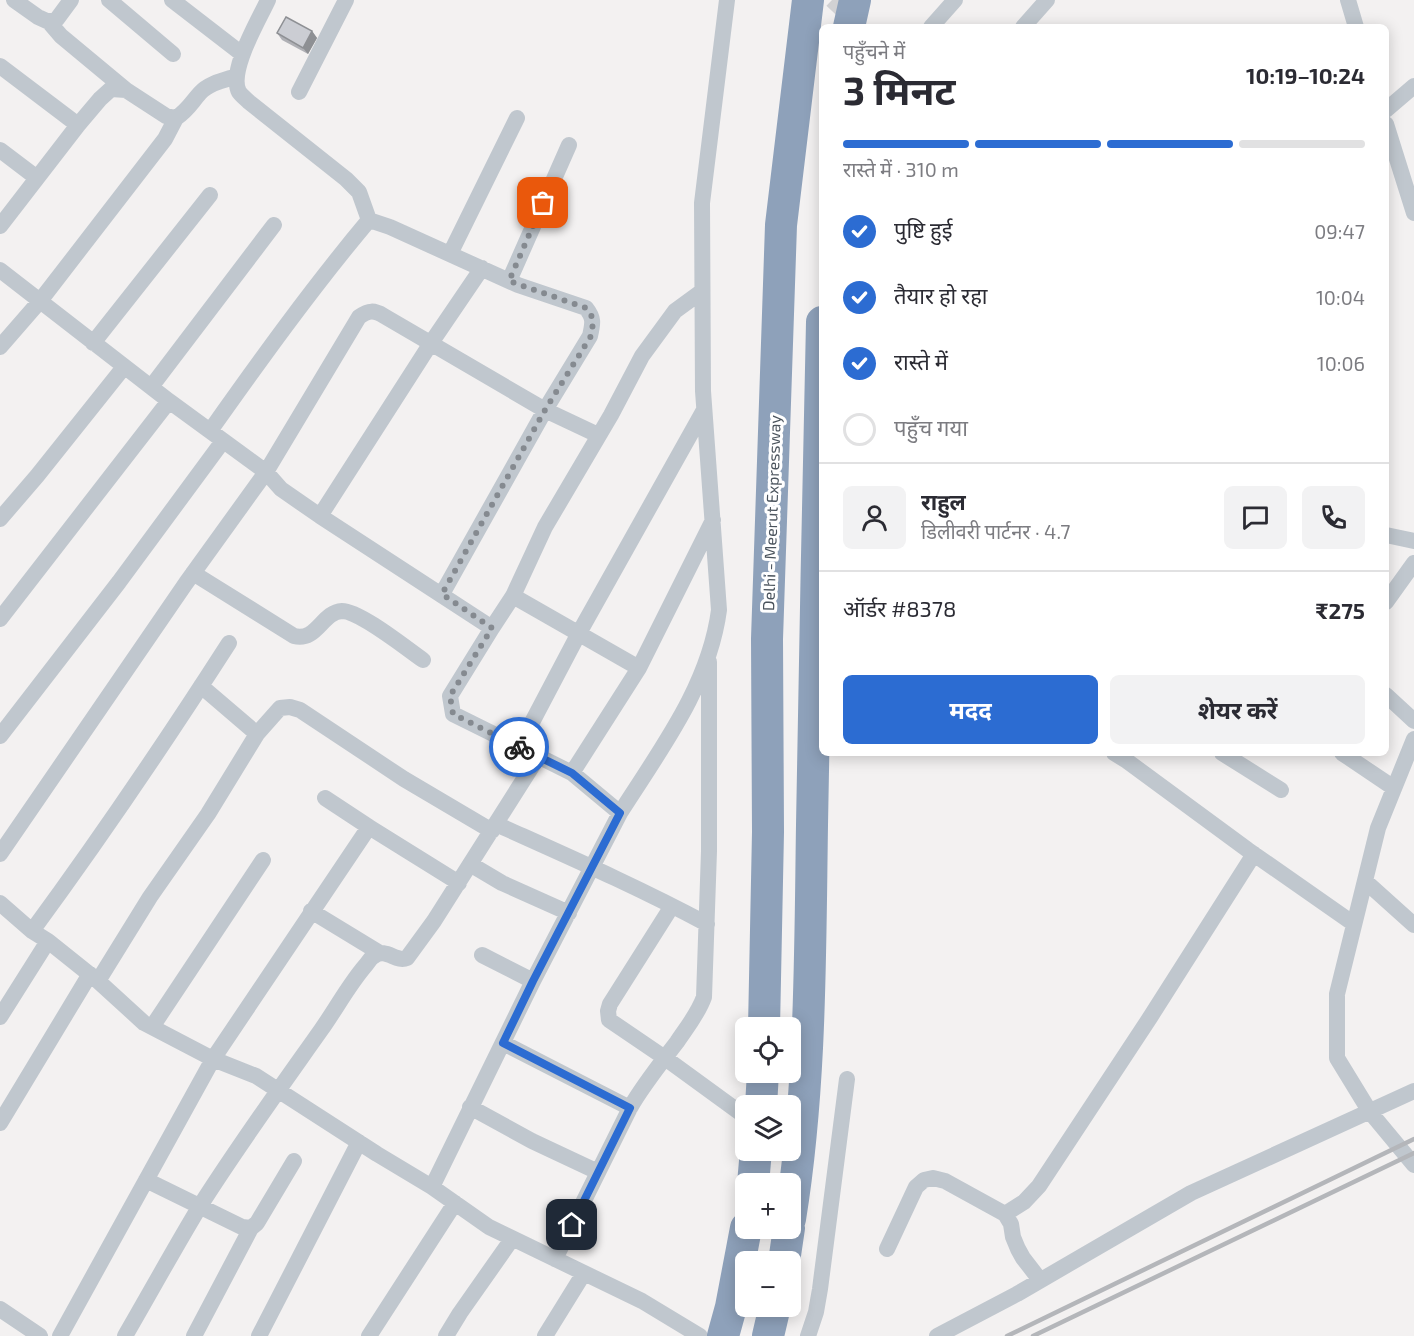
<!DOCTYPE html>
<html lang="hi">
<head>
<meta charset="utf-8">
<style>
	:root { --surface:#fff; --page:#f2f2f3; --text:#2b2b33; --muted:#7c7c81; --line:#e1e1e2; --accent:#2c6cd2 }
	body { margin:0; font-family:"Exo 2","Noto Sans Devanagari",sans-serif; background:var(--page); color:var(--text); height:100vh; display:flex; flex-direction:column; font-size:22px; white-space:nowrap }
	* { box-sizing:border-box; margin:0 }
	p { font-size:20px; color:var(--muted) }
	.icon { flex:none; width:33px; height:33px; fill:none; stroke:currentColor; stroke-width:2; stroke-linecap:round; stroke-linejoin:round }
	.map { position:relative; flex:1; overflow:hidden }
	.drawer { position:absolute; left:819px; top:24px; width:570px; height:732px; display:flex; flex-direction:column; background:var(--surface); border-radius:9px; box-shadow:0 3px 15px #0003 }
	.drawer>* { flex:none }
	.controls { position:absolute; left:735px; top:1017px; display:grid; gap:12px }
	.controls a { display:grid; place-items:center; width:66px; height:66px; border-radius:9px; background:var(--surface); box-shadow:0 3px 15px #0003; font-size:30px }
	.pin { position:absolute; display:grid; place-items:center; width:51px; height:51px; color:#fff; margin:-26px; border-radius:12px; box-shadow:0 3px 9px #0006 }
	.courier { position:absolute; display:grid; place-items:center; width:60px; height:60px; margin:-30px; border:4px solid #2c6cd2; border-radius:50%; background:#fff; color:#222; box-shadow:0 2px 8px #0007 }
	.overview em { font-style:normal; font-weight:700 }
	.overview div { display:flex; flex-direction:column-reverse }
	.overview { display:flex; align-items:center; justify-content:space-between; height:102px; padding:0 24px }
	h1 { font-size:39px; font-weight:700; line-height:45px }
	.bar { display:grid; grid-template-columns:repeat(4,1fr); gap:9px 6px; align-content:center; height:72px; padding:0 24px }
	.bar i { height:8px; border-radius:4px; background:var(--line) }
	.bar .active { background:var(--accent) }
	.bar p { grid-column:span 4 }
	.line { display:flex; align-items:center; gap:15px; padding:0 24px; border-top:2px solid var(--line) }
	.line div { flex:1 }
	.round { display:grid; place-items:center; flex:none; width:63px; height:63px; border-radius:9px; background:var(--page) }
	ol { padding:0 24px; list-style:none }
	li { display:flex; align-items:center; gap:18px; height:66px }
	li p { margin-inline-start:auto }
	li .icon { padding:6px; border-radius:50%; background:var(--accent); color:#fff; stroke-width:4 }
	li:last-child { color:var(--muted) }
	li i { width:33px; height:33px; border:3px solid var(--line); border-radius:50% }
	.cta { display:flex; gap:12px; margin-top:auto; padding:12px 24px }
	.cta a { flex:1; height:69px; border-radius:9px; background:var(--accent); color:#fff; font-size:24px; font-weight:700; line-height:69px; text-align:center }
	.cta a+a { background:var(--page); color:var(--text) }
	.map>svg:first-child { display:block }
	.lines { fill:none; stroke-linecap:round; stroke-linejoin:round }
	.minor-tunnel { stroke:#d1d1d3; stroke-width:16; stroke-dasharray:16 8; stroke-linecap:butt }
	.minor { stroke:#c0c7ce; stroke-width:16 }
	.motorway { stroke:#8ea1ba; stroke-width:32 }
	.rail { stroke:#b4b6ba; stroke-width:4.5 }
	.wall { fill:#afb0b5 }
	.shaded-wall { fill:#8e9094 }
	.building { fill:#cbcdd3; stroke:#8e9094; stroke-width:1.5 }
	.done { stroke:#858a90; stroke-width:6; stroke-dasharray:0 10.8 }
	.route { stroke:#2c6cd2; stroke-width:8 }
	.labels { text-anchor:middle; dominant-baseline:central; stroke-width:6; stroke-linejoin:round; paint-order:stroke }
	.street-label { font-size:16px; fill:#4a535c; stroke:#fff }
</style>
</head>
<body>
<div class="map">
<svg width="1414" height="1336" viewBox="0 0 1414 1336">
	<rect width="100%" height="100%" fill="#f3f1f1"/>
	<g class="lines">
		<!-- minor-tunnel -->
		<path class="minor-tunnel" d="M 832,0 L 853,20"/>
		<!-- minor -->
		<path class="minor" d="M 14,0 L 38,17 L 49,22 L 57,19 L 71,0
			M 109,0 L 173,54
			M 172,0 L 242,54
			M 268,0 C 259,20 228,71 239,92 C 241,95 246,99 249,102 L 346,179 L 359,192 L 369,220
			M 1348,0 L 1356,27
			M 49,22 L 61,36 L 126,90
			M 931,27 L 955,0
			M 1023,27 L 1047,0
			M 0,66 L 78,125
			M 299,92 L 346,0
			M 1386,110 L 1414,86
			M 1386,124 L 1414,213
			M 0,150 L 37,178
			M 0,226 L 78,125 L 100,99 L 111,89 L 126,90 L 166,116 L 176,118 C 188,110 191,103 200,93 C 209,83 225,80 237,76
			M 450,254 L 517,118
			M 0,270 L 169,401 L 266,472 L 281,489 L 320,516 L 492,628 L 450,696 L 453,714 L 572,773 L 620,813 L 533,981 L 432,1187
			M 509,281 L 569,145
			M 93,343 L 210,195
			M 0,347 L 40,301 L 165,139 L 176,118
			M 151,387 L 274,225
			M 210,431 C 261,359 312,288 369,220 L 390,227 L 518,285 L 586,308 C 594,318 593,323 590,336 L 545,410 L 442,594
			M 320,516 L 431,343 L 482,268
			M 0,519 L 37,476 L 124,367
			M 1386,535 L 1414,541
			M 193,573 L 294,636 C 317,642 322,612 342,611 C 360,611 407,649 423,660
			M 513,596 L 639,668
			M 1386,602 L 1414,563
			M 0,619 L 169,401
			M 492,628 L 513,596 L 545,527 L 611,415 L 642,356 L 675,311 L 701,292
			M 201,686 L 257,734
			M 1386,695 L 1414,721
			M 0,736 L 119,582 L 223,441
			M 1414,739 L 1378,828 L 1337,994 L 1337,1058 L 1370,1112 L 1414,1165
			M 519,747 L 579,633 L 704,410
			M 1114,753 L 1127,761 L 1248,850 L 1354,924
			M 1222,753 L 1281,790
			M 1342,753 L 1394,788
			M 572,773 L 639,668 L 713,520
			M 325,798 L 369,827 L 459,883
			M 620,813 C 660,750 709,686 719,610 L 703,391 L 702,203 L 727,0
			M 496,824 C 567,856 638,887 707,924
			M 0,854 L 186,583 L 266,472 L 359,317 C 369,310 374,310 384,316 L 545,410 L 598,435
			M 470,864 L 502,883 L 569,913
			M 1365,881 L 1414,925
			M 0,903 L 32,931 L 48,941 L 98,981 L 144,1023 L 213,1059 L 256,1076 L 377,1154 L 432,1187 L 489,1227 L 642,1301 L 700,1336
			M 672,906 L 610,1004 L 608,1011 L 609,1020 L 665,1058 L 746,1117
			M 311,911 L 380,953
			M 32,931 C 101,837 166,741 229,643
			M 482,955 L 533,981
			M 98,981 L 150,897 L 208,814 L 257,734 L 280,708 L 290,707 L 300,710 L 404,779 L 492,831
			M 0,1017 L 48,941
			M 152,1027 L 263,860
			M 503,1043 L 630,1108
			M 470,1107 L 532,1141 L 598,1172
			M 0,1123 L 90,974
			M 146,1180 L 242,1227 L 251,1228 L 257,1223 L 294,1161
			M 1005,1214 L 1024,1202 L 1039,1186 L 1151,1016 L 1254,854
			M 887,1249 L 916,1187 L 924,1180 L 933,1178 L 945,1181 L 1005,1214 L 1011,1224 L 1013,1237 L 1018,1249 L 1023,1258 L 1040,1280
			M 555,1259 L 630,1108 C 643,1085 661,1063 677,1042 C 687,1027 698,1014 704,997 L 709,851 L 709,662
			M 0,1309 L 40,1336
			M 60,1336 L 213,1059 L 369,827
			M 125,1336 C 150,1293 174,1249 200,1206 C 238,1146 280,1088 321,1030 C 336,1009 348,986 365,966 C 368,963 370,958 374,956 C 386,947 396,963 407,958 L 434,921 L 538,757
			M 194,1336 L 251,1228
			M 259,1336 L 359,1142
			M 369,1336 L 455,1203
			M 446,1336 L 460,1313 L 512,1239
			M 545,1336 L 584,1273
			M 808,1336 L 816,1312 L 820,1289 L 847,1079
			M 937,1336 L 1017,1294 L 1191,1193 L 1414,1091"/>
		<!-- motorway -->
		<path class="motorway" d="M 849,27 L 855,0
			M 764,1028 L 768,832 L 767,639 L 781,225 L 808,0
			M 761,1106 L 763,1072
			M 753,1184 L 756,1150
			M 790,1219 C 811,1089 810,957 812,825 C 815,657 818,490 822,322
			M 784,1262 L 789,1228
			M 723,1336 L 731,1307 L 746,1228
			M 768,1336 L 775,1306"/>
		<!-- rail -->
		<path class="rail" d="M 1007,1336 L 1414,1139
			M 1033,1336 L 1414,1153"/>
	</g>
	<!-- wall -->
	<path class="wall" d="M 312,31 L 317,38 L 308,54 L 282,40 L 277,33 Z"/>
	<!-- shaded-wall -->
	<path class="shaded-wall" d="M 312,31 L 317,38 L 308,54 L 303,48 Z"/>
	<!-- building -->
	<path class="building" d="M 286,17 L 312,31 L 303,48 L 277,33 Z"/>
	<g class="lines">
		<!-- done -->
		<path class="done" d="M 519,747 L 453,714 L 450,696 L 492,628 L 442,594 L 545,410 L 591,336 C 593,323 595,318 586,308 L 509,281 L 543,203"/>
		<!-- route -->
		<path class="route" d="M 519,747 L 572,773 L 620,813 L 533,981 L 503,1043 L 630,1108 L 572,1225"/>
	</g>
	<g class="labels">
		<!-- street labels -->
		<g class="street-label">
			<text transform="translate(771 513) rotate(-88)">Delhi - Meerut Expressway</text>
		</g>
	</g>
</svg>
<div class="controls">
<a><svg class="icon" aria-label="locate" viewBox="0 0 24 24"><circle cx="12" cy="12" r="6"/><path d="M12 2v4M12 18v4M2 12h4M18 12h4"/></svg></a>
<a><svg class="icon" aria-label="layers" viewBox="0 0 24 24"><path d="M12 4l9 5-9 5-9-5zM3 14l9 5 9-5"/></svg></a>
<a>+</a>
<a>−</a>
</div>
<div class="pin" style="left:543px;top:203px;background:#ea580c"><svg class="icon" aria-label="bag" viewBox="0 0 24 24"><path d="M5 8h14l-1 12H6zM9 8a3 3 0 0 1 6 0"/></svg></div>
<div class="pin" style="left:572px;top:1225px;background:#1f2937"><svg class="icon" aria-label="home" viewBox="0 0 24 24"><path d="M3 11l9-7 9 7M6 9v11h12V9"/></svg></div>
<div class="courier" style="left:519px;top:747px"><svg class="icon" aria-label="bike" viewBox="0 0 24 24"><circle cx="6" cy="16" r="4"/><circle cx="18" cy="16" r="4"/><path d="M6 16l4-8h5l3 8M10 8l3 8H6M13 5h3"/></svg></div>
<section class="drawer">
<div class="overview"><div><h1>3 मिनट</h1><p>पहुँचने में</p></div><em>10:19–10:24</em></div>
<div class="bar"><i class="active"></i><i class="active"></i><i class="active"></i><i></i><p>रास्ते में · 310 m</p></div>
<ol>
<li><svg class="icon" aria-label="check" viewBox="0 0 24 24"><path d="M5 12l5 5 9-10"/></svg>पुष्टि हुई<p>09:47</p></li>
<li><svg class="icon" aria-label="check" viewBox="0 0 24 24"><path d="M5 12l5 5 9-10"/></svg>तैयार हो रहा<p>10:04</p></li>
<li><svg class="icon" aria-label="check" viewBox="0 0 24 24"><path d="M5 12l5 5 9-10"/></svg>रास्ते में<p>10:06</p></li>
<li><i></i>पहुँच गया</li>
</ol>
<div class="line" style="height:108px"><a class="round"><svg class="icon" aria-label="person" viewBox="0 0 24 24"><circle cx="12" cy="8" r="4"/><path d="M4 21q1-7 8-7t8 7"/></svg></a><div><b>राहुल</b><p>डिलीवरी पार्टनर · 4.7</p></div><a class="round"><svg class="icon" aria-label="chat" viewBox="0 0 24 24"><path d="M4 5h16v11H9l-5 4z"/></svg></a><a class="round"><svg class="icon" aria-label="phone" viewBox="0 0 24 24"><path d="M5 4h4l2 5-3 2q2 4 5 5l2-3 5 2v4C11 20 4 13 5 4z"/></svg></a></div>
<div class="line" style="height:78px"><div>ऑर्डर #8378</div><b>₹275</b></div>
<div class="cta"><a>मदद</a><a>शेयर करें</a></div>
</section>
</div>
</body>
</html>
